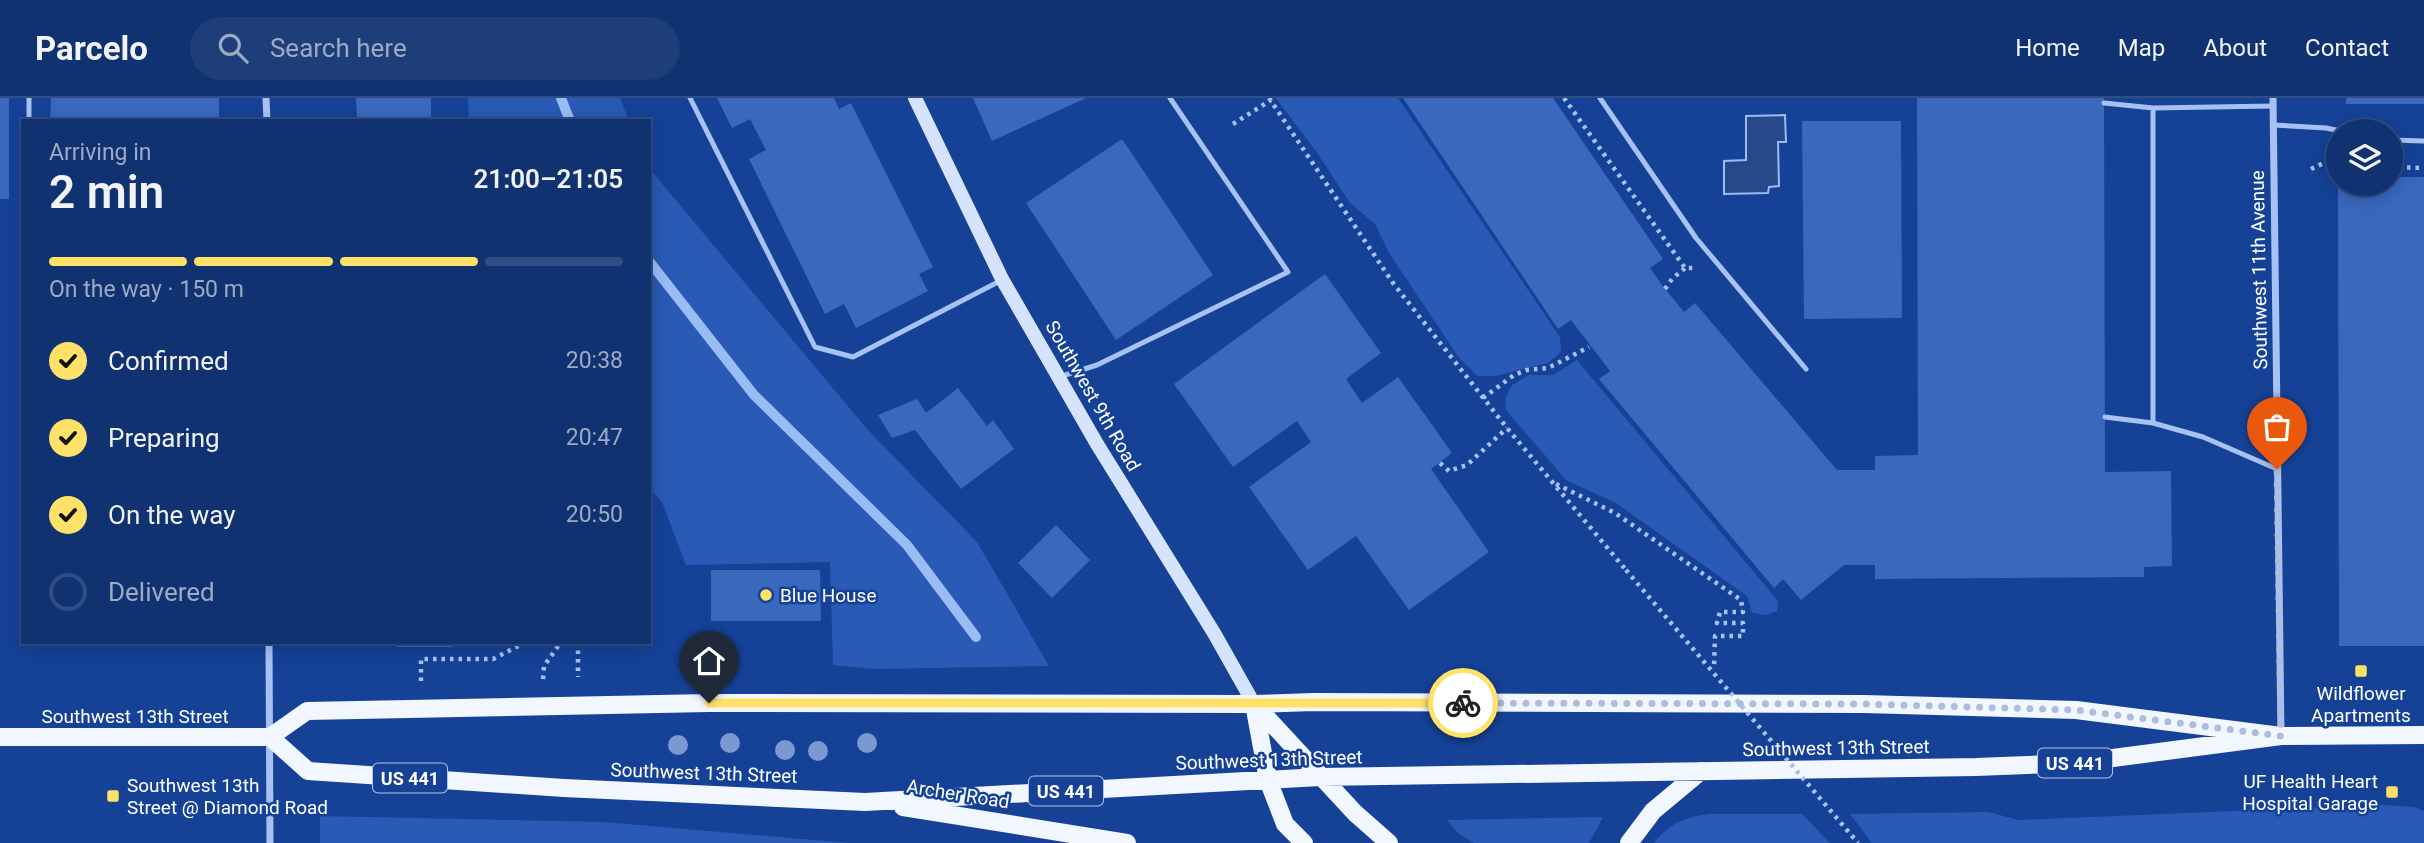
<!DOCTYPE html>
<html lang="en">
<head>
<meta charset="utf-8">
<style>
	:root { --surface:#103271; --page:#1e3e79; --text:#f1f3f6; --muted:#9caac3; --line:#304d84; --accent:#ffe168 }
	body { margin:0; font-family:Roboto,sans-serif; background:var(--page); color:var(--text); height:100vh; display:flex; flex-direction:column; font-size:26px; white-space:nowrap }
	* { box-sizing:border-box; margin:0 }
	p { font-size:23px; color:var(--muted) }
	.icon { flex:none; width:38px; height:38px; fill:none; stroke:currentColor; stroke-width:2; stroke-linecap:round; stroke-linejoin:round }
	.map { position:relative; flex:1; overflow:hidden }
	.panel { position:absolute; left:21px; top:21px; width:630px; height:525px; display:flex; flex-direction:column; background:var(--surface); border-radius:0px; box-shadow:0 4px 18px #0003,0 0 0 2px var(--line) }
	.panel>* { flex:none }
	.controls { position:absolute; left:2326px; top:21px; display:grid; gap:14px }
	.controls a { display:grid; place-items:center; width:77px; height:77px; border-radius:50%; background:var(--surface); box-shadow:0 4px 18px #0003,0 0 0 2px var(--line); font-size:35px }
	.pin { position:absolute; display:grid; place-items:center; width:60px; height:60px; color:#fff; margin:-72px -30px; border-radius:50% 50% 50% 0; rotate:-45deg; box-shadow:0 0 7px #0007 }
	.pin .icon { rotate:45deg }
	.courier { position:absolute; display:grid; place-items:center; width:70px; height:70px; margin:-35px; border:5px solid #ffe168; border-radius:50%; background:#fff; color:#222; box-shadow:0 2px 9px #0007 }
	.summary em { font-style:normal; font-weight:600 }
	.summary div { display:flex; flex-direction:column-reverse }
	.summary { display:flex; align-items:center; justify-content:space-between; height:119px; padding:0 28px }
	h1 { font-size:46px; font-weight:600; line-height:52px }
	.bar { display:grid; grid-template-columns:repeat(4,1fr); gap:10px 7px; align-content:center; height:84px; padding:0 28px }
	.bar i { height:9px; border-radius:5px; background:var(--line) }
	.bar .current { background:var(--accent) }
	.bar p { grid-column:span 4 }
	ol { padding:0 28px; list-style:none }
	li { display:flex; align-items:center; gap:21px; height:77px }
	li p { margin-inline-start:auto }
	li .icon { padding:7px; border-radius:50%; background:var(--accent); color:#111; stroke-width:4 }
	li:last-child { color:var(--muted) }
	li i { width:38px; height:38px; border:4px solid var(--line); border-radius:50% }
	header { display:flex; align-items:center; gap:42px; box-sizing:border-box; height:98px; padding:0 35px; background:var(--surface); border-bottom:2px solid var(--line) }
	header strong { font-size:33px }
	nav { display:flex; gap:38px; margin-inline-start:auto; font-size:24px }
	.search { width:490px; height:63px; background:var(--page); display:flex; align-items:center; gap:18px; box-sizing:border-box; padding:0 24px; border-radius:38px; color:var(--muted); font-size:26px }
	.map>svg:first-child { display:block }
	.green { fill:#285ab6 }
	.water { fill:#284989; stroke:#99bcf5; stroke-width:2 }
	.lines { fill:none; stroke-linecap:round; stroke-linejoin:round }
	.stream { stroke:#99bcf5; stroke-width:10 }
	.building { fill:#3968bd }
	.path { stroke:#a7c2f2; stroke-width:4.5; stroke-dasharray:3.5 5; stroke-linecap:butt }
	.lane { stroke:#a7c2f2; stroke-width:5 }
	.street { stroke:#a7c2f2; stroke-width:7 }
	.secondary { stroke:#d6e3fc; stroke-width:14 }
	.primary { stroke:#f2f6ff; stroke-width:18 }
	.path-bridge { stroke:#a7c2f2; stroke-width:4.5; stroke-dasharray:3.5 5; stroke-linecap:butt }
	.tree { fill:#7b98cf }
	.done { stroke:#adbddb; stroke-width:7; stroke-dasharray:0 12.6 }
	.route { stroke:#ffe168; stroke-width:9 }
	.poi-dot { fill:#ffe168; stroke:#154297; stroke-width:2.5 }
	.labels { text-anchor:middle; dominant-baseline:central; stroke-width:5; stroke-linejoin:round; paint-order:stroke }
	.shield { fill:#154297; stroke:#b9c6e0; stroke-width:2 }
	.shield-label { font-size:18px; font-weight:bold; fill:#fff }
	.street-label { font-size:19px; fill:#fff; stroke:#154297 }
	.poi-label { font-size:19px; fill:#fff; stroke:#154297; text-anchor:start }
</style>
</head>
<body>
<header>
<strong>Parcelo</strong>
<div class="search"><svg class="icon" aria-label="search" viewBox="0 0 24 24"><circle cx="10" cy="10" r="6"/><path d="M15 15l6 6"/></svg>Search here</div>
<nav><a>Home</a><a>Map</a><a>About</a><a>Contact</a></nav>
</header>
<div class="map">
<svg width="2424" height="745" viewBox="0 0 2424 745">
	<rect width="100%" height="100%" fill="#154297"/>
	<!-- green -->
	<path class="green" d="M 468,0 L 620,0 L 629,23 L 469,23 Z
		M 1276,0 L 1398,0 L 1560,239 L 1561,254 L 1548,265 L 1495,278 L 1478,278 L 1460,261 L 1389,155 L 1375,126 L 1350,105 L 1318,56 Z
		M 649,70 L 867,331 L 977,444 L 1049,568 L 874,571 L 833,567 L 830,464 L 686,467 L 662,404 L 649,391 Z
		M 1577,262 L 1778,503 L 1777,513 L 1766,517 L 1752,515 L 1747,498 L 1616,405 L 1566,382 L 1506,312 L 1505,300 L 1512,287 L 1529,277 L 1553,277 Z
		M 2381,707 L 2414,709 L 2424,713 L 2424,745 L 1872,745 L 1850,716 L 1988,714 L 2019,722 Z
		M 1709,716 L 1802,716 L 1830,745 L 1654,745 C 1671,724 1684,720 1709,716 Z
		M 320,718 L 603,724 L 849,745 L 320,745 Z
		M 1603,719 L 1589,745 L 1474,745 L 1458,735 L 1447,722 Z"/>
	<!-- water -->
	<path class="water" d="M 1785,17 L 1786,44 L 1778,44 L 1779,88 L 1769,89 L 1768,95 L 1724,96 L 1724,63 L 1746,62 L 1746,18 Z"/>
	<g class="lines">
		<!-- stream -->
		<path class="stream" d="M 561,0 L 570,23
			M 649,163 L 754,297 L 907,447 L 976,539"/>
	</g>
	<!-- building -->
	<path class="building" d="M 0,0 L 9,0 L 9,101 L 0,101 Z
		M 51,0 L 219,0 L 219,23 L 50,23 Z
		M 356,0 L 431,0 L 431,23 L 357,23 Z
		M 717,0 L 834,0 L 839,11 L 851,5 L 933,169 L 919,176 L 928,193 L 856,230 L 844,206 L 825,216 L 749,61 L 766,52 L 750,21 L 732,30 Z
		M 973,0 L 1086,0 L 992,43 Z
		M 1403,0 L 1553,0 L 1663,161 L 1650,170 L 1665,191 L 1684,214 L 1695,205 L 1837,372 L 1875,372 L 1875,358 L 1918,357 L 1917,0 L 2104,0 L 2105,374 L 2171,373 L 2172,468 L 2144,469 L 2144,479 L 1875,481 L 1875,467 L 1844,467 L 1801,502 L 1783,481 L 1774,490 L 1599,281 L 1610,273 L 1571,222 L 1558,231 Z
		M 2346,0 L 2424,0 L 2424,6 L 2346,6 Z
		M 1802,23 L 1901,23 L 1902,220 L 1804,221 Z
		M 1122,41 L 1213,177 L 1116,242 L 1026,105 Z
		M 2390,79 L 2424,79 L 2424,548 L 2339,548 L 2338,86 L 2390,86 Z
		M 1325,176 L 1381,255 L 1346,281 L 1362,305 L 1398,279 L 1452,355 L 1431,371 L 1489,454 L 1409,512 L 1356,438 L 1308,472 L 1249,389 L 1311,344 L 1297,323 L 1233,369 L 1174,286 Z
		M 958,290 L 987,328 L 993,322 L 1014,351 L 961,391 L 915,332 L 892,340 L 878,317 L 917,301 L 926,315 Z
		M 1056,427 L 1090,462 L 1052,500 L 1018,465 Z
		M 711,472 L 820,472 L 821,523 L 711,523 Z
		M 396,544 L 453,544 L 453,549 L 396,549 Z"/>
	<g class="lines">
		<!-- path -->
		<path class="path" d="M 1269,0 L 1393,185 L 1507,330 L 1626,472
			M 1564,0 L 1685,170 L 1695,170
			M 1233,26 L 1271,2
			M 2390,69 L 2424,70
			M 2311,71 L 2328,63 L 2338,65
			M 1665,191 L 1672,181 L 1685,170
			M 1483,300 L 1514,277 L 1527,272 L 1548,270 L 1589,249
			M 1440,365 L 1449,373 L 1467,367 L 1507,330
			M 1556,386 L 1615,415 L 1741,502 L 1743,514 L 1720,514 L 1717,525 L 1743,525 L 1743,538 L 1715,538 L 1714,569
			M 578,544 L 578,579
			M 543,581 L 544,568 L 561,544
			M 421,583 L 421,561 L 493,561 L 526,544"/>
		<!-- lane -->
		<path class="lane" d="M 690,0 L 815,249 L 853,259 L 1000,183
			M 1600,0 L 1696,140 L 1806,271
			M 2104,5 L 2153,10
			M 29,23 L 29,0
			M 2273,27 L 2326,30 L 2341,33
			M 2390,42 L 2424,43
			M 1059,279 L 1097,267 L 1288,174 L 1170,0
			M 2105,319 L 2153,325 L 2203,339 L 2277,371
			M 2153,325 L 2153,10 L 2273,8"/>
		<!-- street -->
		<path class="street" d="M 266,0 L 267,23
			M 2273,0 L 2281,638
			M 269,544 L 270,745"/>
		<!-- secondary -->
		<path class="secondary" d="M 915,0 L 1002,181 L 1097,346 L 1214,535 L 1254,606"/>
		<!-- primary -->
		<path class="primary" d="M 1254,606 L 1355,715 L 1389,745
			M 1254,606 L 1268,682 L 1285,726 L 1304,745
			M 0,639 L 270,639 L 307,613 L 709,605 L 1254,606 L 1314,604 L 1864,606 L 2076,612 L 2281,638
			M 270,639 L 308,673 L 564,690 L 865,704 L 1320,679 L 1976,669 L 2075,665 L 2281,638 L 2424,637
			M 903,709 L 1127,745
			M 1629,745 L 1653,713 L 1701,673"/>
		<!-- path-bridge -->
		<path class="path-bridge" d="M 1626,472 L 1858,745"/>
	</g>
	<!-- trees -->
	<g class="tree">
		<circle cx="730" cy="645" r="10"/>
		<circle cx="867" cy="645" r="10"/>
		<circle cx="678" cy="647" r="10"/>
		<circle cx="785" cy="652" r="10"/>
		<circle cx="818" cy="653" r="10"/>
	</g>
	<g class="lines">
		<!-- done -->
		<path class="done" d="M 1463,605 L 1864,606 L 2076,612 L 2281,638 L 2277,371"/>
		<!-- route -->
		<path class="route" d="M 709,605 L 1463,605"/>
	</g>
	<!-- markers -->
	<g class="poi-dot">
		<circle cx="766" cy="497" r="7"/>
		<rect x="2354" y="566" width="14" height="14" rx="3.5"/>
		<rect x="2385" y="687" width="14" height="14" rx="3.5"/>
		<rect x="106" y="691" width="14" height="14" rx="3.5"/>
	</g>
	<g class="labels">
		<!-- shield labels -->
		<g class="shield">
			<rect x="2038" y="650.5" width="74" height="29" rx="5"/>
			<rect x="373" y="665.5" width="74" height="29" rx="5"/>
			<rect x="1029" y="678.5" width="74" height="29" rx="5"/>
		</g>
		<g class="shield-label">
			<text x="2075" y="665">US 441</text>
			<text x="410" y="680">US 441</text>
			<text x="1066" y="693">US 441</text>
		</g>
		<!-- street labels -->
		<g class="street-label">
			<text transform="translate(2259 172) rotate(-91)">Southwest 11th Avenue</text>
			<text transform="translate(1093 298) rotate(60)">Southwest 9th Road</text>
			<text x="135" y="618">Southwest 13th Street</text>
			<text transform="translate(1836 650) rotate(-1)">Southwest 13th Street</text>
			<text transform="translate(1269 662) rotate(-2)">Southwest 13th Street</text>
			<text transform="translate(704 675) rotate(2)">Southwest 13th Street</text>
			<text transform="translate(958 696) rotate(9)">Archer Road</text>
		</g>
		<!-- poi labels -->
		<g class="poi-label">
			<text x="780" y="497">Blue House</text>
			<text x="2361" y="595" text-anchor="middle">Wildflower<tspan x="2361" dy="22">Apartments</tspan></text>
			<text x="2378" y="683" text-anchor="end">UF Health Heart<tspan x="2378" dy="22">Hospital Garage</tspan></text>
			<text x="127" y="687">Southwest 13th<tspan x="127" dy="22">Street @ Diamond Road</tspan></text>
		</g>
	</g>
</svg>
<div class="controls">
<a><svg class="icon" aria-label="layers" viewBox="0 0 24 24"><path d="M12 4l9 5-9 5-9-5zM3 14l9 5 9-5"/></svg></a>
</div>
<div class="pin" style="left:2277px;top:371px;background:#ea580c"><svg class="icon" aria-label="bag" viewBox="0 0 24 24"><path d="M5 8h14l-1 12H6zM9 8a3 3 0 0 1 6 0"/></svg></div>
<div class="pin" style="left:709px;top:605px;background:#1f2937"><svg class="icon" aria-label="home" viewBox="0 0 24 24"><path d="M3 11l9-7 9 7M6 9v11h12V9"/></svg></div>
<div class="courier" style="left:1463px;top:605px"><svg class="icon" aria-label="bike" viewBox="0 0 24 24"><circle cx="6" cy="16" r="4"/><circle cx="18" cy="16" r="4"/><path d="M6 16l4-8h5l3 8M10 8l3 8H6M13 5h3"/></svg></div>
<section class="panel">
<div class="summary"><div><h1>2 min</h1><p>Arriving in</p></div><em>21:00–21:05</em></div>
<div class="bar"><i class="current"></i><i class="current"></i><i class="current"></i><i></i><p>On the way · 150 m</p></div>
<ol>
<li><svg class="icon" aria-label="check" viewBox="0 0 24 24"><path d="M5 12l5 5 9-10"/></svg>Confirmed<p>20:38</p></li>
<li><svg class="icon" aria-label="check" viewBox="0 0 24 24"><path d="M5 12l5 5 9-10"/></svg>Preparing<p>20:47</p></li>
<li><svg class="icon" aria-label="check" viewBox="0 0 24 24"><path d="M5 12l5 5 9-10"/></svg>On the way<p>20:50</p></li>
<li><i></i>Delivered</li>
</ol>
</section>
</div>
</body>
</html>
